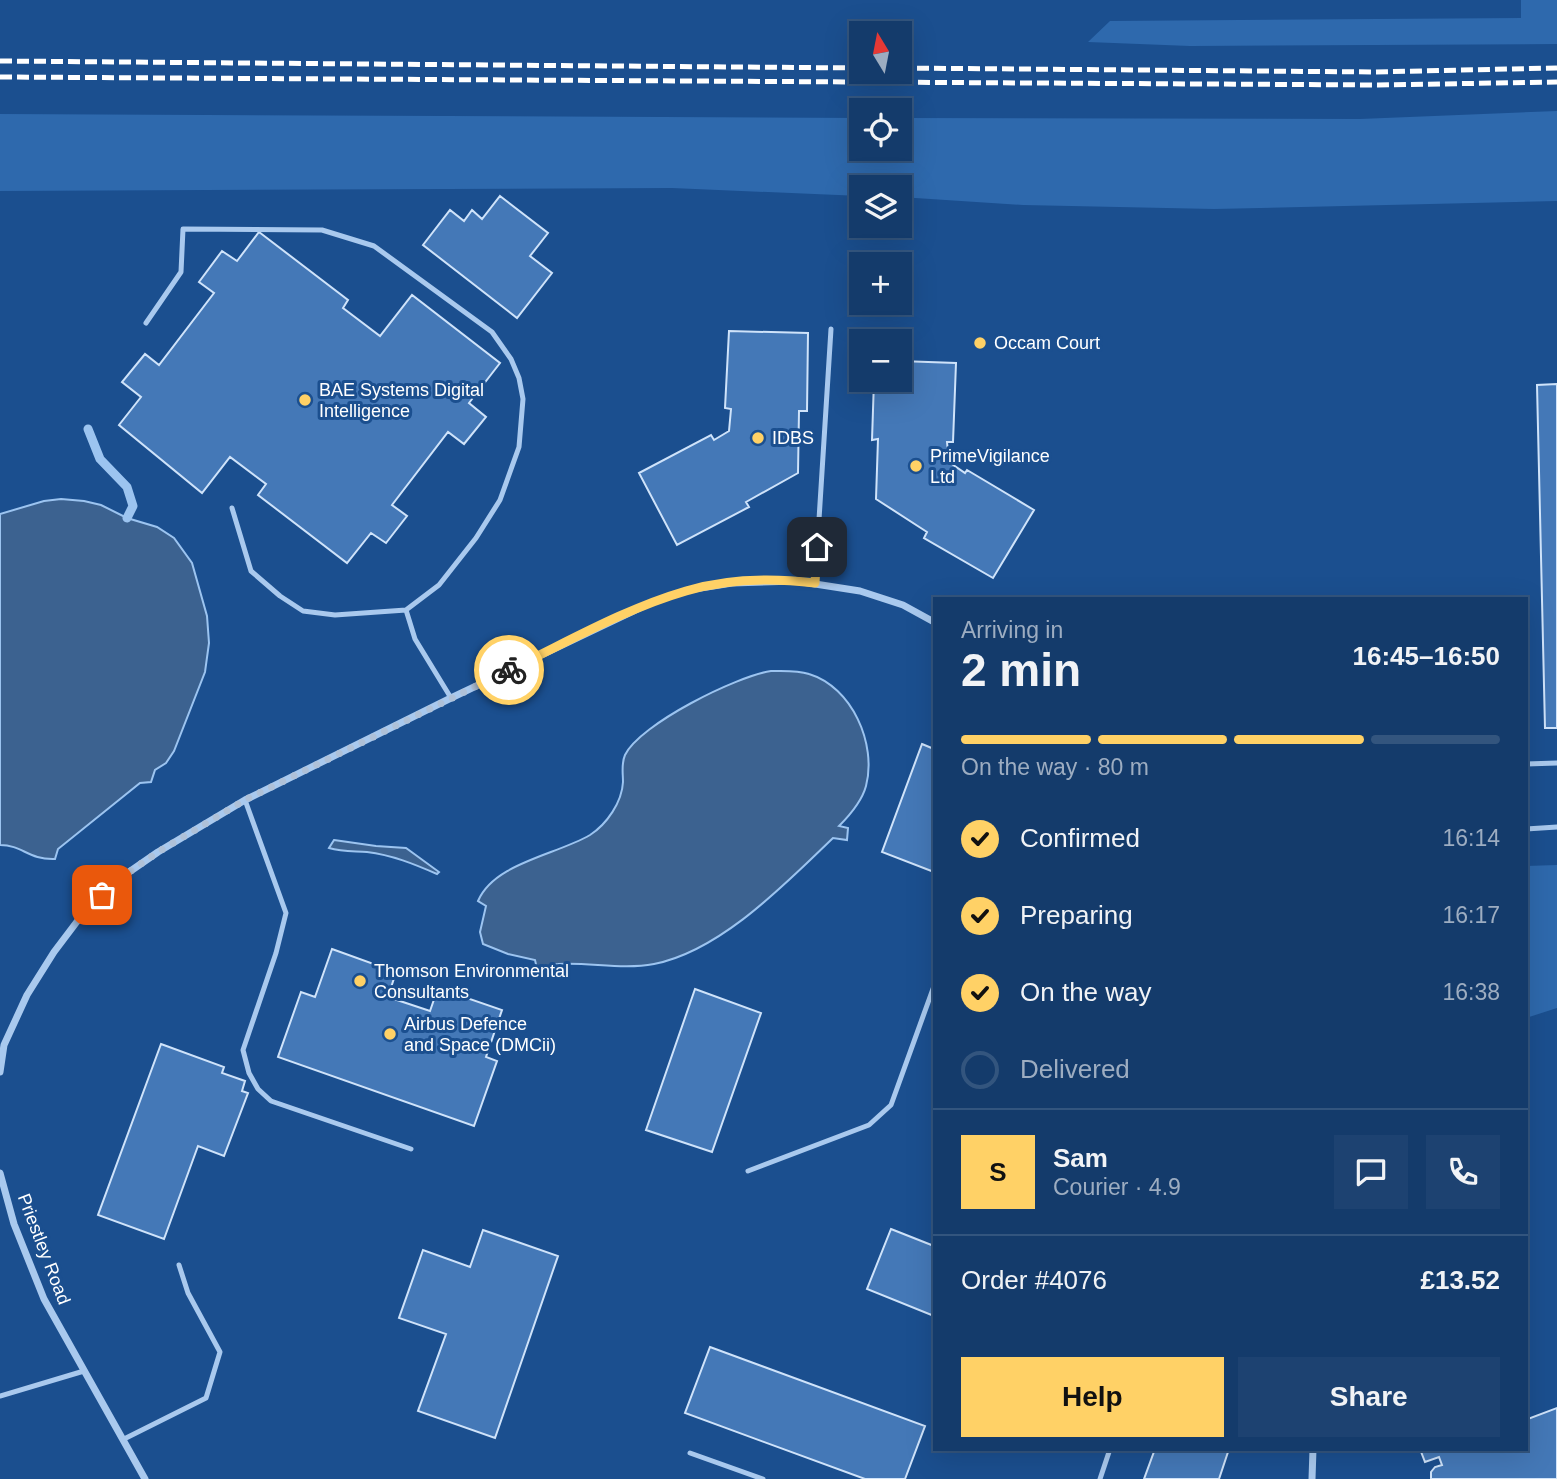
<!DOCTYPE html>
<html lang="en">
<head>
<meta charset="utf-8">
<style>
	:root { --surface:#143b6b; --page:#1d4271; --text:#f1f3f6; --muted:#9dadc1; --line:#33557e; --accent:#ffd166 }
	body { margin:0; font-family:Arial,sans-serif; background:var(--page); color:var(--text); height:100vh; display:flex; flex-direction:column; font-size:26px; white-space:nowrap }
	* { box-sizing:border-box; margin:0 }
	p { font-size:23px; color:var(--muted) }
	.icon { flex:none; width:38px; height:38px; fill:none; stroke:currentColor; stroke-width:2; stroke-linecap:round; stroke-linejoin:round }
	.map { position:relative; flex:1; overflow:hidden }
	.drawer { position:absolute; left:933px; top:597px; width:595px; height:854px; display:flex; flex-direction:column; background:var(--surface); border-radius:0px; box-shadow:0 7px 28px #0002,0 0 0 2px var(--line) }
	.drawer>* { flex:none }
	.needle { width:46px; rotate:350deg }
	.buttons { position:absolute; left:849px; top:21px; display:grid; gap:14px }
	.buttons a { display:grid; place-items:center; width:63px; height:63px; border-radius:0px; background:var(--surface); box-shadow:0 7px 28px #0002,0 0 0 2px var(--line); font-size:35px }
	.pin { position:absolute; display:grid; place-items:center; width:60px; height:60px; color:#fff; margin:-30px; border-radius:14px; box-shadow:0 4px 10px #0006 }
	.courier { position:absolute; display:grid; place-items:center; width:70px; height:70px; margin:-35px; border:5px solid #ffd166; border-radius:50%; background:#fff; color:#222; box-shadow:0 2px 9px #0007 }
	.head em { font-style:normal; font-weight:700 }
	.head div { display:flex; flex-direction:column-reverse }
	.head { display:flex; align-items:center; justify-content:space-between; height:119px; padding:0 28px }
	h1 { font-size:46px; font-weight:700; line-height:52px }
	.bar { display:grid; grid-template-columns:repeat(4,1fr); gap:10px 7px; align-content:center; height:84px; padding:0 28px }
	.bar i { height:9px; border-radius:5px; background:var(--line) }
	.bar .active { background:var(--accent) }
	.bar p { grid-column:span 4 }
	.line { display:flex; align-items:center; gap:18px; padding:0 28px; border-top:2px solid var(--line) }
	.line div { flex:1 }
	.round { display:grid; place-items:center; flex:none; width:74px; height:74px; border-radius:0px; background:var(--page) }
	ol { padding:0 28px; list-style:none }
	li { display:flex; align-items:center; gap:21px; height:77px }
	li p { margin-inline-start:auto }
	li .icon { padding:7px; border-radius:50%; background:var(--accent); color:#111; stroke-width:4 }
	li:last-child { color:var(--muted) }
	li i { width:38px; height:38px; border:4px solid var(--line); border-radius:50% }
	.primary-button { display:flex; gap:14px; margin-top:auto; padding:14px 28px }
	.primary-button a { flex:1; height:80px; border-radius:0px; background:var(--accent); color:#111; font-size:28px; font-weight:700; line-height:80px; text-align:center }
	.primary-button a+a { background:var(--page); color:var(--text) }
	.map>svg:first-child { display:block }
	.green { fill:#2e69ad }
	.water { fill:#3c6290; stroke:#9cc4f0; stroke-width:2 }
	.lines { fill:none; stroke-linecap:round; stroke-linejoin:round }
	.stream { stroke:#9cc4f0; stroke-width:9 }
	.building { fill:#4478b7; stroke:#cfe3fa; stroke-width:2 }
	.lane { stroke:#a9c9ee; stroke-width:5 }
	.street { stroke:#a9c9ee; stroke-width:7 }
	.rail { stroke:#fff; stroke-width:5; stroke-dasharray:12 5; stroke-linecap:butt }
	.done { stroke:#afc1d8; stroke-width:7; stroke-dasharray:0 12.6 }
	.route { stroke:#ffd166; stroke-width:9 }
	.poi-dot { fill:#ffd166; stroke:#1b4f8f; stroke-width:2.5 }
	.labels { text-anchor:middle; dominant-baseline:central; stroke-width:6; stroke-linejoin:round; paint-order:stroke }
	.poi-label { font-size:18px; fill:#fff; stroke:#1b4f8f; text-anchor:start }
	.street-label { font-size:18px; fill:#fff; stroke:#1b4f8f }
</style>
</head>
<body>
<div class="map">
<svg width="1557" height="1479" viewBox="0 0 1557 1479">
	<rect width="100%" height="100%" fill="#1b4f8f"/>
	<!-- green -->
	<path class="green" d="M 1521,0 L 1557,0 L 1557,44 L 1190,46 L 1088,42 L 1110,21 L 1521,18 Z
		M 1557,111 L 1557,201 L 1214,209 L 1023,205 L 900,197 L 900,187 L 861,187 L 861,196 L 672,188 L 0,191 L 0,114 L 861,118 L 861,149 L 900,149 L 900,118 L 1360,119 Z
		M 1557,865 L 1557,1008 L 1526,1018 L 1526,866 Z"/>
	<!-- water -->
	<path class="water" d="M 61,499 L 84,501 L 101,505 L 127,518 L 157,527 L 174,538 L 192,563 L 207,616 L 209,643 L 205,672 L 174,751 L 166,763 L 155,770 L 151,782 L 140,783 L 58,849 L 55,859 C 28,860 23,845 0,845 L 0,514 L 44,501 Z
		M 771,671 C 783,671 797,670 809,674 C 852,687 877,744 866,786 C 862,801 850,815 839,826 L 848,828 L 847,840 L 833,838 C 786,883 721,951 654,964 C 622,970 590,962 558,964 C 551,964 544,969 538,973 L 535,960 L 508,954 L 483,944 L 480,932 L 486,906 L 478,901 C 494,863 556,855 590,835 C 607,824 622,802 623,782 C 623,773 621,764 625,755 C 640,724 737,676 771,671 Z
		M 334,840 L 376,846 L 406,848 L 439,872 L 437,874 C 414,864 392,855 367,852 C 354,851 342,852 329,848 Z"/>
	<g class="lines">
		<!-- stream -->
		<path class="stream" d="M 88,429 L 100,459 L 127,487 L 133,506 L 127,518"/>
	</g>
	<!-- building -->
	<path class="building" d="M 500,196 L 548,233 L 530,256 L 552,273 L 517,318 L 423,245 L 450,210 L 464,221 L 472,210 L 482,219 Z
		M 259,232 L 348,300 L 343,308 L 380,336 L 412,295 L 500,363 L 469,403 L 486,417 L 464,444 L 448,432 L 392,505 L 407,516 L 386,543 L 371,533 L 347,563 L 258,495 L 266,484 L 230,457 L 202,493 L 119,425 L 141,397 L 122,382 L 145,354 L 159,365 L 214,293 L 199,282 L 222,251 L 237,261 Z
		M 729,331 L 808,333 L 807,411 L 799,411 L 798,473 L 746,502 L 749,507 L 677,545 L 639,473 L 711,435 L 714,440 L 729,431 L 731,409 L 725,408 Z
		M 900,361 L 956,363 L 953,442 L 947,442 L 949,462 L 965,473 L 967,470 L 1034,510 L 993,578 L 924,538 L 927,532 L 876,499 L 878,439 L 872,440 L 874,380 L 900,380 Z
		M 1557,384 L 1557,728 L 1545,728 L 1537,385 Z
		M 922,744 L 934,749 L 934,872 L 882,852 Z
		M 332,949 L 396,972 L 388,997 L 430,1011 L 438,988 L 502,1010 L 486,1057 L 497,1061 L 474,1126 L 278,1057 L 301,992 L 315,997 Z
		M 695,989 L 761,1013 L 712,1152 L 646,1130 Z
		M 161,1044 L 224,1067 L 222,1073 L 245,1081 L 242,1091 L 248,1093 L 224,1156 L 198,1146 L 164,1239 L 98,1215 Z
		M 891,1229 L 934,1246 L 934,1316 L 867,1289 Z
		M 483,1230 L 558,1256 L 495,1438 L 418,1411 L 446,1334 L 399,1318 L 423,1250 L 470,1267 Z
		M 710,1347 L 925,1426 L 905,1479 L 865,1479 L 685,1413 Z
		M 1557,1408 L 1557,1479 L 1431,1479 L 1431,1472 L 1435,1467 L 1442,1465 L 1439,1457 L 1425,1462 L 1420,1449 L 1526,1449 L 1526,1414 L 1528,1419 Z
		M 1155,1449 L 1229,1449 L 1219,1479 L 1144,1479 Z"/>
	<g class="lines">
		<!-- lane -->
		<path class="lane" d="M 146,323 L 181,272 L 183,229 L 322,230 L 374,246 L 492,332 L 511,359 L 519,378 L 523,399 L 519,447 L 500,500 L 476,538 L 439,585 L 406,610 L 335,615 L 303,611 L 280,596 L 251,571 L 232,508
			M 815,583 L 831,329
			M 406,610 L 415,639 L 451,698
			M 1526,764 L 1557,763
			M 245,800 L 286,913 L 276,953 L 243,1050 L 249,1073 L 258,1089 L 271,1101 L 411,1149
			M 1526,829 L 1557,827
			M 748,1171 L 869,1125 L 891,1105 L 934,986
			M 0,1396 L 84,1371
			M 124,1439 L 206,1398 L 220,1352 L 188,1293 L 179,1265
			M 690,1453 L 763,1479
			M 1100,1479 L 1110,1449"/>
		<!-- street -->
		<path class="street" d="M 0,1072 L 4,1045 L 27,995 L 54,952 L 85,911 L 119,879 L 158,852 L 245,800 L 451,698 L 648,604 L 688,590 L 732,583 L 796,581 L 860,591 L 903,605 L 934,622
			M 0,1173 L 14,1224 L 44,1299 L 145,1479
			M 1312,1479 L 1313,1449"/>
		<!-- rail -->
		<path class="rail" d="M 0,61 L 861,68
			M 900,68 L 1374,72 L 1557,68
			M 0,77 L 1378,85 L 1557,82"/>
	</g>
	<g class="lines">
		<!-- done -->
		<path class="done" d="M 102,895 L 119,879 L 158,852 L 245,800 L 509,670"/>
		<!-- route -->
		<path class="route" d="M 509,670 C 566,643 624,609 686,591 C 726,579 773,578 815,583 L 817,547"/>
	</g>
	<!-- markers -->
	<g class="poi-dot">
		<circle cx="980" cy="343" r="7"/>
		<circle cx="305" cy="400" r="7"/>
		<circle cx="758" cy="438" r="7"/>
		<circle cx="916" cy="466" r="7"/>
		<circle cx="360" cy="981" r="7"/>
		<circle cx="390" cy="1034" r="7"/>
	</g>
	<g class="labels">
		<!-- poi labels -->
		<g class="poi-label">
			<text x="994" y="343">Occam Court</text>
			<text x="319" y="390">BAE Systems Digital<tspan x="319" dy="21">Intelligence</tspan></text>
			<text x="772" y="438">IDBS</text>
			<text x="930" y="456">PrimeVigilance<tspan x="930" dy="21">Ltd</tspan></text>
			<text x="374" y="971">Thomson Environmental<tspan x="374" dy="21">Consultants</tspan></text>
			<text x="404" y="1024">Airbus Defence<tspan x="404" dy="21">and Space (DMCii)</tspan></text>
		</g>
		<!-- street labels -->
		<g class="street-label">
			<text transform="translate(44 1249) rotate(69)">Priestley Road</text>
		</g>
	</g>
</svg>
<div class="buttons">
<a><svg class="needle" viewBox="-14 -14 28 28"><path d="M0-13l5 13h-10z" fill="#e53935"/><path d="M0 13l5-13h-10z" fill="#9dadc1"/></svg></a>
<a><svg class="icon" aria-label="locate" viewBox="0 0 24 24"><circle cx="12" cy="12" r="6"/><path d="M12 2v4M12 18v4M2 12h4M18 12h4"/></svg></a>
<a><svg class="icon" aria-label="layers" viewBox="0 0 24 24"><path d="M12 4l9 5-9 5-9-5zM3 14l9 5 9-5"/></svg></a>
<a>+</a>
<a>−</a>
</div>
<div class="pin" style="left:102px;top:895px;background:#ea580c"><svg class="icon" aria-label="bag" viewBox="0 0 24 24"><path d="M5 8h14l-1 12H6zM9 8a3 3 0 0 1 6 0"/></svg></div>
<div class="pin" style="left:817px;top:547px;background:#1f2937"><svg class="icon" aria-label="home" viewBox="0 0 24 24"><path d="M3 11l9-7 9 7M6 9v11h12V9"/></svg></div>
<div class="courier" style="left:509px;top:670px"><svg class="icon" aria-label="bike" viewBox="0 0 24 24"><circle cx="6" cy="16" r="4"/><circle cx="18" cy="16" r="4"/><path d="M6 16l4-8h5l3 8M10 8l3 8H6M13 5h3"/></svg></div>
<section class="drawer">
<div class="head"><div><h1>2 min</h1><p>Arriving in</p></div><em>16:45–16:50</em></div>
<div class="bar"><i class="active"></i><i class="active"></i><i class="active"></i><i></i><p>On the way · 80 m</p></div>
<ol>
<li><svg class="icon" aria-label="check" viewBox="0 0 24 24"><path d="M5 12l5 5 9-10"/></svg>Confirmed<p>16:14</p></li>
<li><svg class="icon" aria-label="check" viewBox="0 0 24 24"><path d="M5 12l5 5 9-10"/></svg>Preparing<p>16:17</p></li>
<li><svg class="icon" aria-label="check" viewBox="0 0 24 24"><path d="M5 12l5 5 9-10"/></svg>On the way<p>16:38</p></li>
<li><i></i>Delivered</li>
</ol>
<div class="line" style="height:126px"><b class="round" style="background:var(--accent);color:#111">S</b><div><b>Sam</b><p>Courier · 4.9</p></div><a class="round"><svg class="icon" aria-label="chat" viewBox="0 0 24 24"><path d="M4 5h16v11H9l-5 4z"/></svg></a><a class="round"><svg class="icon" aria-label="phone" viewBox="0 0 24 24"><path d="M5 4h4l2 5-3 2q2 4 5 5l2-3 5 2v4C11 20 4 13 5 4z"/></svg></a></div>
<div class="line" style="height:91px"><div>Order #4076</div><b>£13.52</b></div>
<div class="primary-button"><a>Help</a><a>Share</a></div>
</section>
</div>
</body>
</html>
